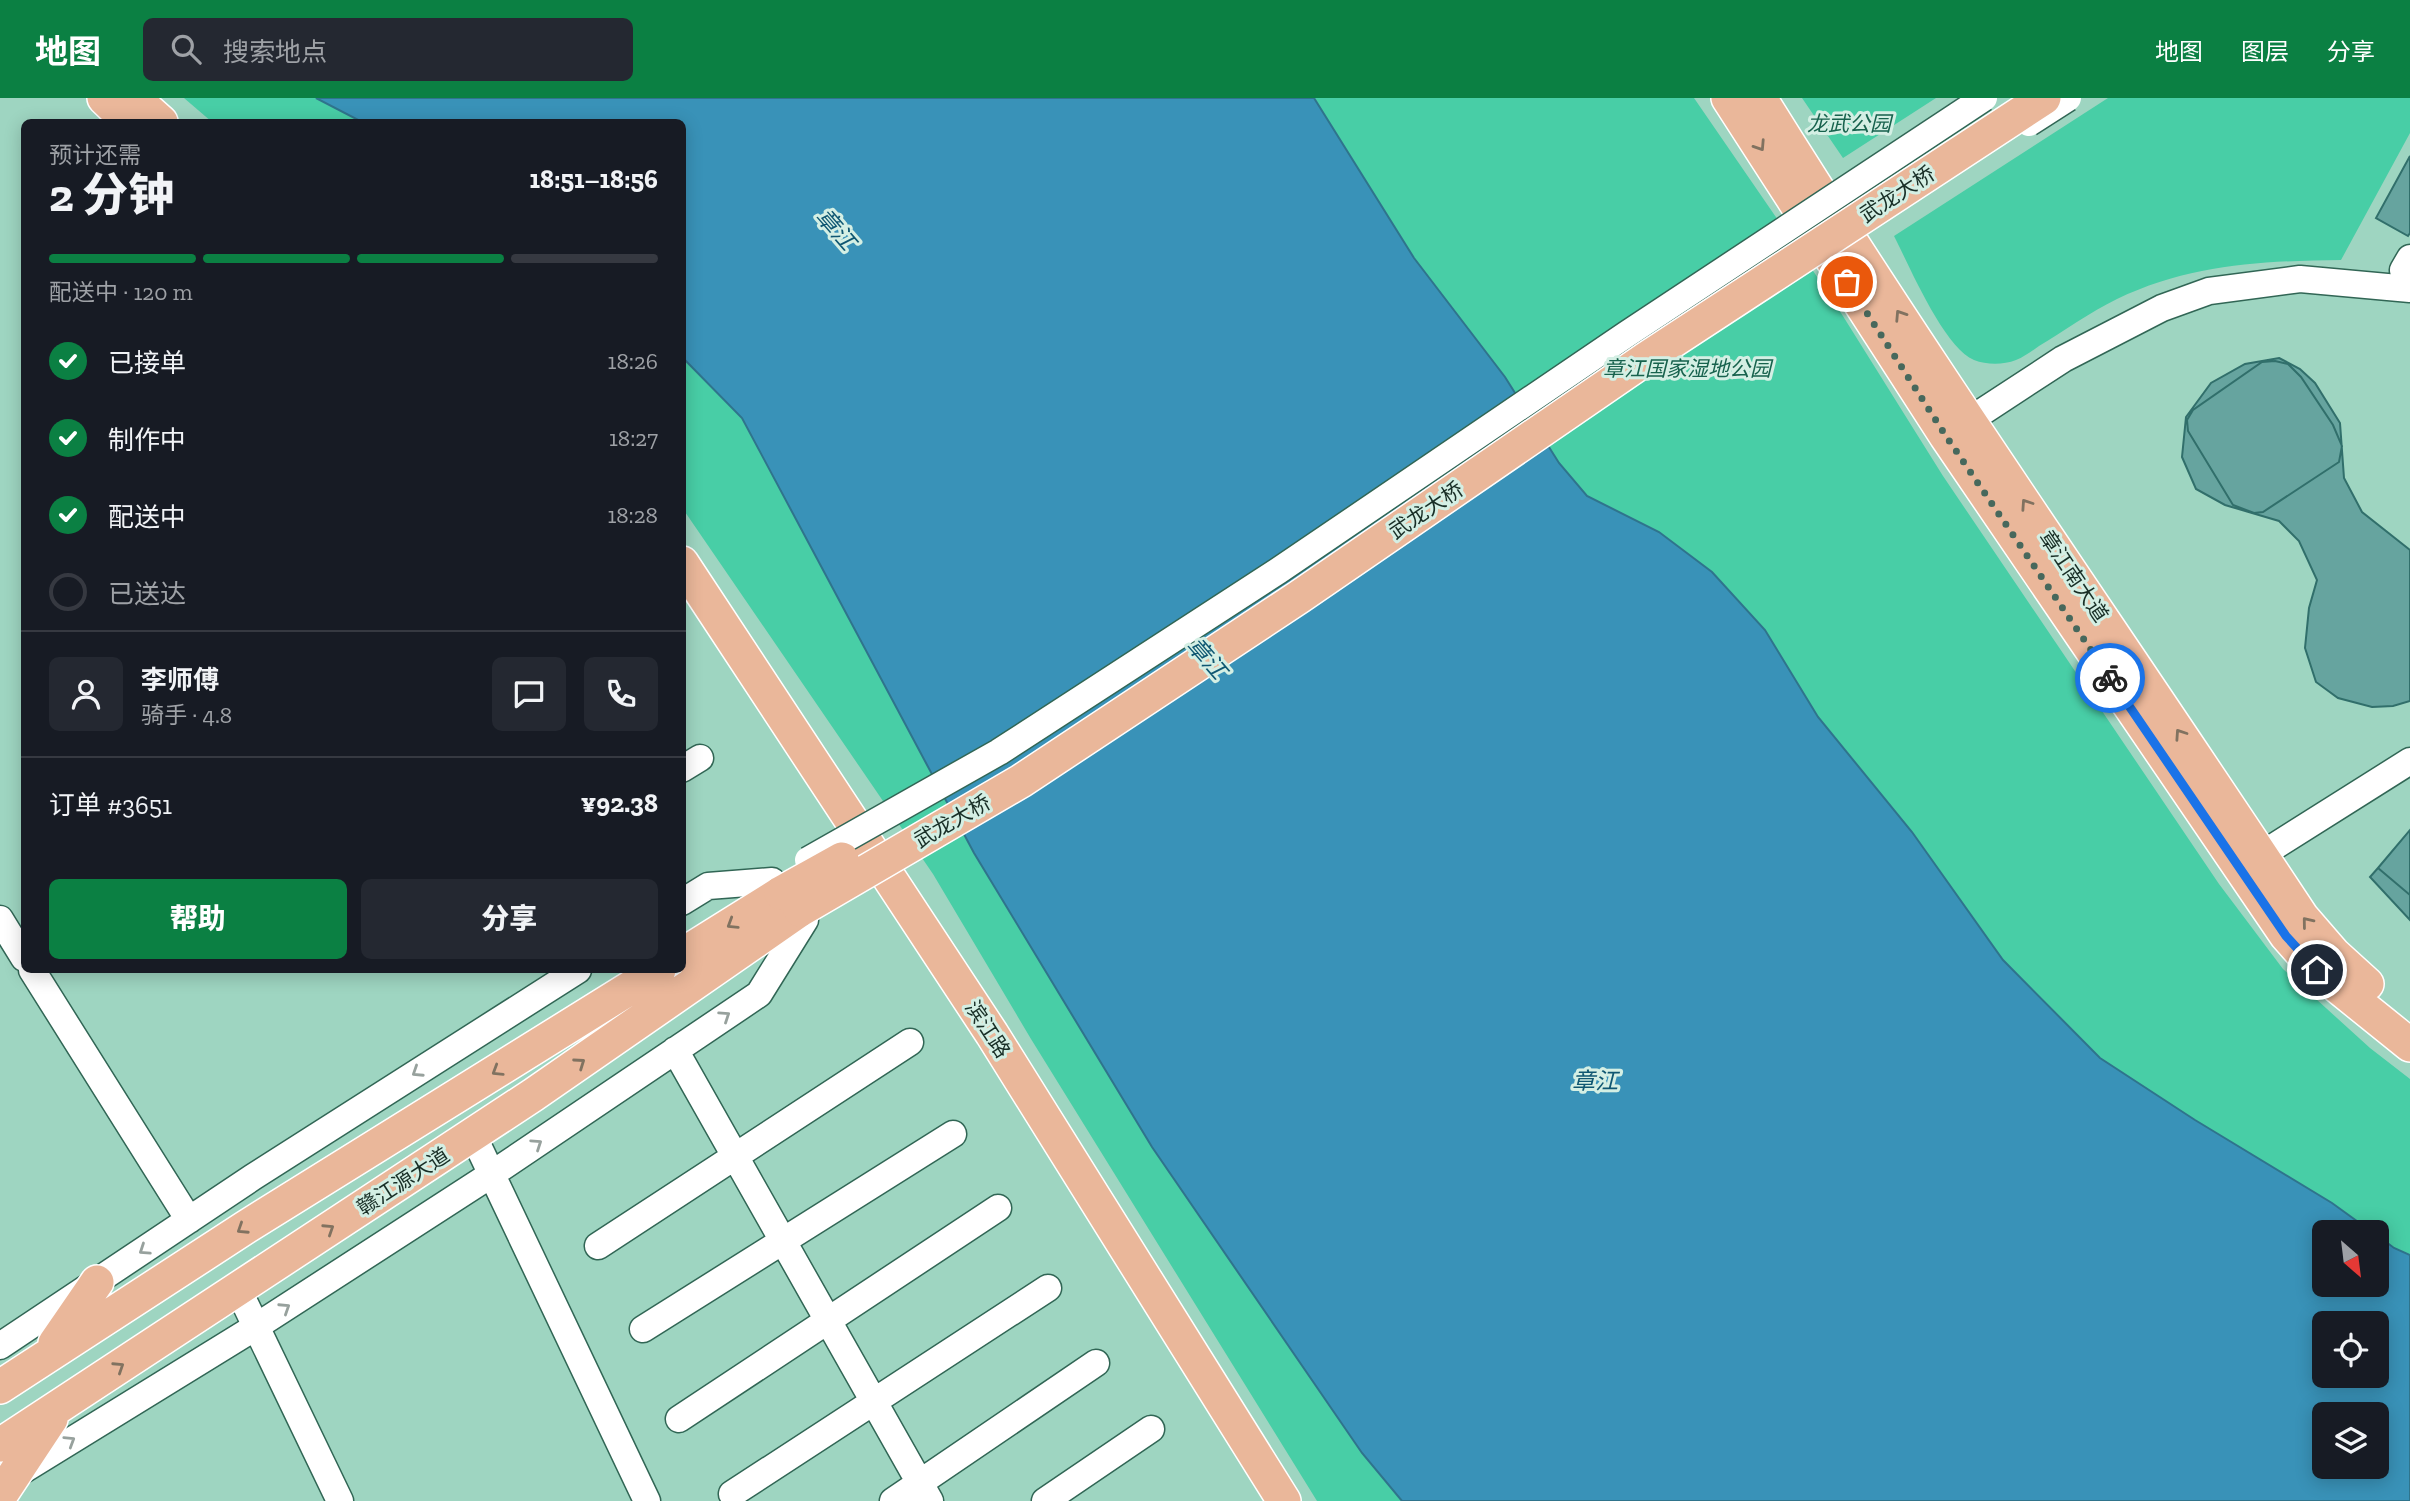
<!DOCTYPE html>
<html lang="zh">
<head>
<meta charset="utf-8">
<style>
	:root { --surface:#171b24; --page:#242831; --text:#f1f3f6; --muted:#9ea1a6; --line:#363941; --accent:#0b8043 }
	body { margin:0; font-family:"Zilla Slab","Noto Sans SC",serif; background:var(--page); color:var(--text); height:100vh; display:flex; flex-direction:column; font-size:26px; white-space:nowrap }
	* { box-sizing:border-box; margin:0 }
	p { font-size:23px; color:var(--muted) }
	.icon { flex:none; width:38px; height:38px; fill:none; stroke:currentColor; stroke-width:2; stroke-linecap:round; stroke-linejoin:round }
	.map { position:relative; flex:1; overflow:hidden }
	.drawer { position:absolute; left:21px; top:21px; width:665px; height:854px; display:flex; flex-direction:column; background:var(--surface); border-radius:10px; box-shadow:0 4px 18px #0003 }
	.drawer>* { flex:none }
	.needle { width:46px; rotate:152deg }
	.fabs { position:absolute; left:2312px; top:1122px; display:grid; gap:14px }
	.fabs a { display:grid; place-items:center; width:77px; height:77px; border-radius:10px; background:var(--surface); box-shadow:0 4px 18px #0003; font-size:35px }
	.pin { position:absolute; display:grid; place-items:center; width:60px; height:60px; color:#fff; margin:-30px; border:4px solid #fff; border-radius:50%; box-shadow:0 2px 7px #0007 }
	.courier { position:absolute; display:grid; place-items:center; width:70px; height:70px; margin:-35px; border:5px solid #1a73e8; border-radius:50%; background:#fff; color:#222; box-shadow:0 2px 9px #0007 }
	.overview em { font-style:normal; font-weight:800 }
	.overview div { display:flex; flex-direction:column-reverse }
	.overview { display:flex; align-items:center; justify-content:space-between; height:119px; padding:0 28px }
	h1 { font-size:46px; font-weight:800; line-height:52px }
	.bar { display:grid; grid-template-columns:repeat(4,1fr); gap:10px 7px; align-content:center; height:84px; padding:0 28px }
	.bar i { height:9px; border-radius:5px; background:var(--line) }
	.bar .current { background:var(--accent) }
	.bar p { grid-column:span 4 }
	.line { display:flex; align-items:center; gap:18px; padding:0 28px; border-top:2px solid var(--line) }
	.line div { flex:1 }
	.round { display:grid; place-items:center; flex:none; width:74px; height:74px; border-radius:10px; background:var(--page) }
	ol { padding:0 28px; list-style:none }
	li { display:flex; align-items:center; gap:21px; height:77px }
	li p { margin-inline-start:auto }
	li .icon { padding:7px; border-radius:50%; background:var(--accent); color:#fff; stroke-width:4 }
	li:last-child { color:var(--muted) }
	li i { width:38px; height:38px; border:4px solid var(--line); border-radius:50% }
	.cta { display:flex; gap:14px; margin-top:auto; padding:14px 28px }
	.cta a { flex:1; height:80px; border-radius:10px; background:var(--accent); color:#fff; font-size:28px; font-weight:800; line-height:80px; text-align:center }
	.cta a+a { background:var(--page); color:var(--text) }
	header { display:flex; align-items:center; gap:42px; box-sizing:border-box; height:98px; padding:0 35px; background:var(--accent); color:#fff }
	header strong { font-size:33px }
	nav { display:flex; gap:38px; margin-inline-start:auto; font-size:24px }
	.search { width:490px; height:63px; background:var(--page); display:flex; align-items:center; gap:18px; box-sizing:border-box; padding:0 24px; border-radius:10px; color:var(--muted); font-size:26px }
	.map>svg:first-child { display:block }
	.green { fill:#48cea6 }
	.water { fill:#3992b8; stroke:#2f748c; stroke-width:2; fill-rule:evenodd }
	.building { fill:#66a49f; stroke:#316f6b; stroke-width:2 }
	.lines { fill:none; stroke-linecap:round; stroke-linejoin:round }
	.minor-casing { stroke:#316655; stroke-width:29 }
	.major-casing { stroke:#fff; stroke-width:36 }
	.minor { stroke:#fff; stroke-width:26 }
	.major { stroke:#eab79a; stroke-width:33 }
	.minor-bridge-casing { stroke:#316655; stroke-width:29; stroke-linecap:butt }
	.major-bridge-casing { stroke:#fff; stroke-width:36; stroke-linecap:butt }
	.minor-bridge { stroke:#fff; stroke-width:26 }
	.major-bridge { stroke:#eab79a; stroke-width:33 }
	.oneway { stroke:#817260 }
	.oneway2 { stroke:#97a19d }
	.done { stroke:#47685c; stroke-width:7; stroke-dasharray:0 12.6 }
	.route { stroke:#1a73e8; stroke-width:9 }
	.labels { text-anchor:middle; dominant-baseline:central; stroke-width:6; stroke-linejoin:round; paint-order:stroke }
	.park-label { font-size:21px; font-style:italic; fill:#17624d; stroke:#d4efe4 }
	.street-label { font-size:21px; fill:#182e26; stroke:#d4efe4 }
	.water-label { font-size:23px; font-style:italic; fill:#0f5772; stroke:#d4efe4 }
</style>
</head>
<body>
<header>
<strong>地图</strong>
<div class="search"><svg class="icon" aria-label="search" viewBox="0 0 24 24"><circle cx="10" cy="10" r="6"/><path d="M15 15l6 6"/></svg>搜索地点</div>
<nav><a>地图</a><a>图层</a><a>分享</a></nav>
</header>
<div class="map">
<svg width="2410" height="1403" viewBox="0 0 2410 1403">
	<rect width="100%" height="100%" fill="#9ed5c1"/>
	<!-- green -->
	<path class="green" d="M 184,0 L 316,0 L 362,24 L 212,24 Z
		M 1314,0 L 1694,0 L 1831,199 L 1943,378 L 2219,786 L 2283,871 L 2370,950 L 2410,981 L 2410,1157 L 2394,1150 L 2377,1137 L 2376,1134 L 2372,1134 L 2332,1105 L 2195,1022 L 2100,960 L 2003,862 L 1912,734 L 1818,619 L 1765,532 L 1712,474 L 1659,434 L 1587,398 L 1559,365 L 1505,279 L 1414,160 Z
		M 1802,0 L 1936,0 L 1843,60 Z
		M 2108,0 L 2410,0 L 2410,35 L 2341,162 C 2261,163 2191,166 2117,201 C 2090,214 2064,233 2039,248 C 2032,253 2024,259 2016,262 C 2003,267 1987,267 1974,262 C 1944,250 1909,167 1894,138 Z
		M 682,260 L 742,319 L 974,755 L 1152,1049 L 1362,1355 L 1402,1403 L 1317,1403 L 1031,941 L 933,776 L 683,411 Z"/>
	<!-- water -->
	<path class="water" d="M 316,0 L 1314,0 L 1414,160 L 1505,279 L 1559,365 L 1587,398 L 1659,434 L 1712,474 L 1765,532 L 1818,619 L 1912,734 L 2003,862 L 2100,960 L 2195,1022 L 2332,1105 L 2372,1134 L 2324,1134 L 2324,1186 L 2376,1186 L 2377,1137 L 2394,1150 L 2410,1157 L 2410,1403 L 1402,1403 L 1362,1355 L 1152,1049 L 974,755 L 742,320 L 683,260 L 682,24 L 362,24 ZM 2324,1225 L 2376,1225 L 2376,1278 L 2324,1278 ZM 2324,1316 L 2376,1316 L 2376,1368 L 2324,1368 Z"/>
	<!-- building -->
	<path class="building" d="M 2410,58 L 2410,135 L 2408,138 L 2376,120 Z
		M 2279,260 L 2300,271 L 2315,285 L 2340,325 L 2344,380 L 2362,414 L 2410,452 L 2410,603 L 2393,608 L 2372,609 L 2338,600 L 2316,584 L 2305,550 L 2309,510 L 2317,482 L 2299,443 L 2279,423 L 2225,407 L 2196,391 L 2182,359 L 2186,319 L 2211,285 L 2245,266 Z
		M 2275,263 L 2288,266 L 2301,279 L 2333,327 L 2342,348 L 2339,364 L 2263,414 L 2254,415 L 2233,407 L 2188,333 L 2187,322 L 2193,312 L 2262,264 Z
		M 2410,732 L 2410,797 L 2378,770 Z
		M 2378,770 L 2410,797 L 2410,822 L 2370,779 Z"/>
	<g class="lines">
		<!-- minor casing -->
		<g class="minor-casing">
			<path id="minor" d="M 2409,191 L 2403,172 L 2410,160
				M 1953,333 L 2063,261 L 2162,210 L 2209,193 L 2300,181 L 2410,191
				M 682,671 L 700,660
				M 2261,757 L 2410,663
				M 682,804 L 708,788 L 772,783
				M 0,821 L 24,860
				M 32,872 L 189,1122
				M 675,952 L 930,1403
				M 473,1037 L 647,1403
				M 598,1148 L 910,944
				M 238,1191 L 340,1403
				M 643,1231 L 953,1036
				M 0,1248 L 253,1079 L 578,872
				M 679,1321 L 998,1110
				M 17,1376 L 257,1228 L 492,1076 L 759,896 L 805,822
				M 732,1396 L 1048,1190
				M 893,1403 L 1096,1265
				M 1045,1403 L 1151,1331"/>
		</g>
		<!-- major casing -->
		<g class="major-casing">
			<path id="major" d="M 104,0 L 129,24
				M 134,0 L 161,24
				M 1728,0 L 1946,338 L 2286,837 L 2317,872 L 2410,947
				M 1760,0 C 1933,278 2122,546 2302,819 L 2334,856 L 2367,886
				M 682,465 L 992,936 L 1284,1403
				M 682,857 L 781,795
				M 55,1245 L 97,1184
				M 0,1289 L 246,1129 L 659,872
				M 0,1347 L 533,997 L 800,812
				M 0,1398 L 51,1321"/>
		</g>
		<!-- minor -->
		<use href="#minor" class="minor"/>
		<!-- major -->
		<use href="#major" class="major"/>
		<!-- minor-bridge casing -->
		<g class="minor-bridge-casing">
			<path id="minor-bridge" d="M 2029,25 L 2068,0
				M 808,762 L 999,654 L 1278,473 L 1627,236 L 1984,0"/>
		</g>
		<!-- major-bridge casing -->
		<g class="major-bridge-casing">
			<path id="major-bridge" d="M 781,795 L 842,761
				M 800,812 L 1021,683 L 1299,499 L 1647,260 L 2044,0"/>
		</g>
		<!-- minor-bridge -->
		<use href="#minor-bridge" class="minor-bridge"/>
		<!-- major-bridge -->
		<use href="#major-bridge" class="major-bridge"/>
	</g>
	<!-- one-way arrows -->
	<defs><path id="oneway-chevron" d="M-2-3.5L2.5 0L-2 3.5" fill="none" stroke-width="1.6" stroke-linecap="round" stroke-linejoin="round" transform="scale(1.75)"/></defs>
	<g class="oneway">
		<use href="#oneway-chevron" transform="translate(1760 48) rotate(57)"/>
		<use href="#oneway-chevron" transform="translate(1900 217) rotate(-123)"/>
		<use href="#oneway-chevron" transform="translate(2026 406) rotate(-124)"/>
		<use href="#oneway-chevron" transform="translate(2180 636) rotate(-124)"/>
		<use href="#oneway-chevron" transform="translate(2307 824) rotate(-129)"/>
		<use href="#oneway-chevron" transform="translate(732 826) rotate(148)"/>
		<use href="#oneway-chevron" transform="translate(580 965) rotate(-35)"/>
		<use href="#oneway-chevron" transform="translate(497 973) rotate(148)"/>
		<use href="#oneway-chevron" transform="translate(242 1131) rotate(147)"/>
		<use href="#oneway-chevron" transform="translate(329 1131) rotate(-33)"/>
		<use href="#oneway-chevron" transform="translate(119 1269) rotate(-33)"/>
	</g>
	<g class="oneway2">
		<use href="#oneway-chevron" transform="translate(725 918) rotate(-34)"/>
		<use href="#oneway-chevron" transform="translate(417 974) rotate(147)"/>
		<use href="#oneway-chevron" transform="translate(537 1046) rotate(-34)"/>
		<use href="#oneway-chevron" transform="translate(144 1152) rotate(146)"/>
		<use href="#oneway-chevron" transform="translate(285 1210) rotate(-33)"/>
		<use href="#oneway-chevron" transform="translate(70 1343) rotate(-32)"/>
	</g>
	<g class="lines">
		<!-- done -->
		<path class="done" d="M 1847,184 L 1946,338 L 2110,580"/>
		<!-- route -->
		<path class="route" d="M 2110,580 L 2286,838 L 2317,872"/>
	</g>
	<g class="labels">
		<!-- park labels -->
		<g class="park-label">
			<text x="1849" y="25">龙武公园</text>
			<text x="1687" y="270">章江国家湿地公园</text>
		</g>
		<!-- street labels -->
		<g class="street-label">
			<text transform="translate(1897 96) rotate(-33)">武龙大桥</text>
			<text transform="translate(1426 412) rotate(-34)">武龙大桥</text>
			<text transform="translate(2074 478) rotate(56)">章江南大道</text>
			<text transform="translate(952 723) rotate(-30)">武龙大桥</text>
			<text transform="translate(988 931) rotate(57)">滨江路</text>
			<text transform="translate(403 1083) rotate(-33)">赣江源大道</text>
		</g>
		<!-- water labels -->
		<g class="water-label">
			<text transform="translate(836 131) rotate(49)">章江</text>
			<text transform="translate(1207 560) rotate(49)">章江</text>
			<text x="1595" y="983">章江</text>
		</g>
	</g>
</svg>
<div class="fabs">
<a><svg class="needle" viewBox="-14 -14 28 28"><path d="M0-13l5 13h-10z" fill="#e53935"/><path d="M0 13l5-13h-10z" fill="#9ea1a6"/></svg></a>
<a><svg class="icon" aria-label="locate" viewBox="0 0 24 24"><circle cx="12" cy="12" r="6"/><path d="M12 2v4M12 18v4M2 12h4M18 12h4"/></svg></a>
<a><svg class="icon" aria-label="layers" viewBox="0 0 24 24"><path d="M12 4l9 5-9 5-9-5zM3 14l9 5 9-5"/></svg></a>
</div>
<div class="pin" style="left:1847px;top:184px;background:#ea580c"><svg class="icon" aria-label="bag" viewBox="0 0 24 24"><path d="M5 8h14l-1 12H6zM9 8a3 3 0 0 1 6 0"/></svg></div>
<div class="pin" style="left:2317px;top:872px;background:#1f2937"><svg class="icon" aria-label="home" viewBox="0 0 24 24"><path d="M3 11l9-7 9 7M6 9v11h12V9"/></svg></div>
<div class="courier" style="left:2110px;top:580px"><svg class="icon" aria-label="bike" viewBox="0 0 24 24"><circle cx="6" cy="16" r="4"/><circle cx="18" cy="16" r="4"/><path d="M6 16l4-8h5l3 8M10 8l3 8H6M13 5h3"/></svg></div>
<section class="drawer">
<div class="overview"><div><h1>2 分钟</h1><p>预计还需</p></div><em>18:51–18:56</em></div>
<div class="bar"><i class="current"></i><i class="current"></i><i class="current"></i><i></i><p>配送中 · 120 m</p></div>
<ol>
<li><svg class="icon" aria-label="check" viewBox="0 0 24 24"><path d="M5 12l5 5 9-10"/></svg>已接单<p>18:26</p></li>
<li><svg class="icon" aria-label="check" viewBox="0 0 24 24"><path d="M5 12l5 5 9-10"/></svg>制作中<p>18:27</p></li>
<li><svg class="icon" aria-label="check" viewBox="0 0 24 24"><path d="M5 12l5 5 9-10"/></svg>配送中<p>18:28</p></li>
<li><i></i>已送达</li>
</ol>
<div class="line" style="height:126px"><a class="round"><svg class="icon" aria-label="person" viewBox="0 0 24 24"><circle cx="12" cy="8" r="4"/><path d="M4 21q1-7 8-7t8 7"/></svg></a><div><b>李师傅</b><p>骑手 · 4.8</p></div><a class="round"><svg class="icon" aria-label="chat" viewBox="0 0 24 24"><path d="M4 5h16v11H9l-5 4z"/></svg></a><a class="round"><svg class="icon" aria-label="phone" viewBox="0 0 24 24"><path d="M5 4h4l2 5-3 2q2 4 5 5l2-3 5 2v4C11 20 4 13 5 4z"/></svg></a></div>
<div class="line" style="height:91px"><div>订单 #3651</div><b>¥92.38</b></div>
<div class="cta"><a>帮助</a><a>分享</a></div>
</section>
</div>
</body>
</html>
